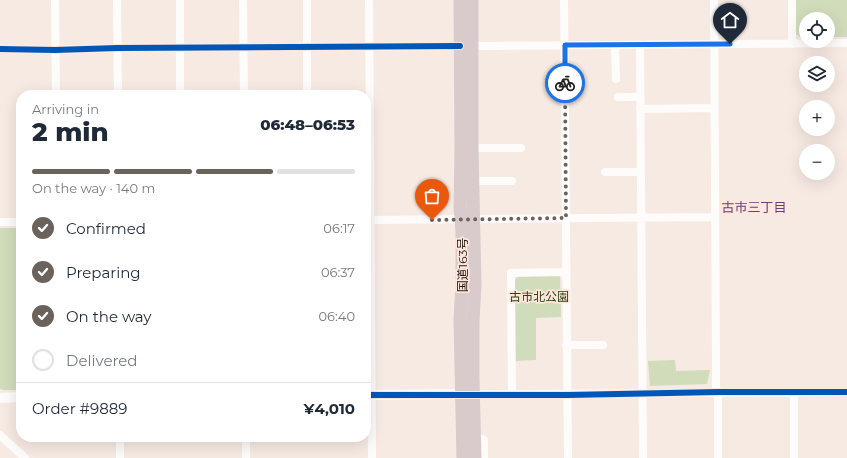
<!DOCTYPE html>
<html lang="en">
<head>
<meta charset="utf-8">
<style>
	:root { --surface:#fff; --page:#f6f6f7; --text:#1f2937; --muted:#747a83; --line:#e0e1e3; --accent:#6b625c }
	body { margin:0; font-family:Montserrat,"Noto Sans JP",sans-serif; background:var(--page); color:var(--text); height:100vh; display:flex; flex-direction:column; font-size:15px; white-space:nowrap }
	* { box-sizing:border-box; margin:0 }
	p { font-size:13px; color:var(--muted) }
	.icon { flex:none; width:22px; height:22px; fill:none; stroke:currentColor; stroke-width:2; stroke-linecap:round; stroke-linejoin:round }
	.map { position:relative; flex:1; overflow:hidden }
	.details { position:absolute; left:16px; top:90px; width:355px; height:352px; display:flex; flex-direction:column; background:var(--surface); border-radius:16px; box-shadow:0 4px 16px #0002 }
	.details>* { flex:none }
	.fabs { position:absolute; left:799px; top:12px; display:grid; gap:8px }
	.fabs a { display:grid; place-items:center; width:36px; height:36px; border-radius:50%; background:var(--surface); box-shadow:0 4px 16px #0002; font-size:20px }
	.pin { position:absolute; display:grid; place-items:center; width:34px; height:34px; color:#fff; margin:-41px -17px; border-radius:50% 50% 50% 0; rotate:-45deg; box-shadow:0 0 4px #0007 }
	.pin .icon { rotate:45deg }
	.courier { position:absolute; display:grid; place-items:center; width:40px; height:40px; margin:-20px; border:3px solid #1a73e8; border-radius:50%; background:#fff; color:#222; box-shadow:0 1px 5px #0007 }
	.head em { font-style:normal; font-weight:800 }
	.head div { display:flex; flex-direction:column-reverse }
	.head { display:flex; align-items:center; justify-content:space-between; height:68px; padding:0 16px }
	h1 { font-size:26px; font-weight:800; line-height:30px }
	.bar { display:grid; grid-template-columns:repeat(4,1fr); gap:6px 4px; align-content:center; height:48px; padding:0 16px }
	.bar i { height:5px; border-radius:3px; background:var(--line) }
	.bar .selected { background:var(--accent) }
	.bar p { grid-column:span 4 }
	.line { display:flex; align-items:center; gap:10px; padding:0 16px; border-top:1px solid var(--line) }
	.line div { flex:1 }
	ol { padding:0 16px; list-style:none }
	li { display:flex; align-items:center; gap:12px; height:44px }
	li p { margin-inline-start:auto }
	li .icon { padding:4px; border-radius:50%; background:var(--accent); color:#fff; stroke-width:4 }
	li:last-child { color:var(--muted) }
	li i { width:22px; height:22px; border:2px solid var(--line); border-radius:50% }
	.map>svg:first-child { display:block }
	.green { fill:#d0dcba }
	.lines { fill:none; stroke-linecap:round; stroke-linejoin:round }
	.minor { stroke:#fefcfb; stroke-width:8 }
	.tertiary { stroke:#fefcfb; stroke-width:10 }
	.trunk { stroke:#d9cacc; stroke-width:13 }
	.cycleway-casing { stroke:#ffe6db; stroke-width:8 }
	.cycleway { stroke:#0057b8; stroke-width:6 }
	.done { stroke:#6b625c; stroke-width:4; stroke-dasharray:0 7.2 }
	.route { stroke:#1a73e8; stroke-width:5 }
	.labels { text-anchor:middle; dominant-baseline:central; stroke-width:3.5; stroke-linejoin:round; paint-order:stroke }
	.street-label { font-size:12px; fill:#201814; stroke:#ffe6db }
	.park-label { font-size:12px; fill:#2a4113; stroke:#ffe6db }
	.neighbourhood-label { font-size:13px; fill:#65427c; stroke:#ffe6db }
</style>
</head>
<body>
<div class="map">
<svg width="847" height="458" viewBox="0 0 847 458">
	<rect width="100%" height="100%" fill="#f7eae3"/>
	<!-- green -->
	<path class="green" d="M 795,0 L 847,0 L 847,37 L 828,37 L 828,19 L 806,19 L 806,38 L 801,38 L 796,34 Z
		M 0,228 L 21,228 L 21,390 L 4,390 L 0,389 Z
		M 560,275 L 561,317 L 536,318 L 536,360 L 515,361 L 514,281 L 518,276 Z
		M 675,360 L 676,371 L 710,370 L 707,384 L 650,386 L 648,361 Z"/>
	<g class="lines">
		<!-- minor -->
		<path class="minor" d="M 55,0 L 56,95
			M 117,0 L 118,95
			M 180,0 L 180,95
			M 243,0 L 244,95
			M 307,0 L 307,95
			M 369,0 L 372,458
			M 564,0 L 568,458
			M 714,0 L 716,365 L 716,387 L 718,392 L 718,458
			M 792,0 L 792,44
			M 615,45 L 616,79
			M 640,45 L 643,458
			M 471,46 L 847,43
			M 0,49 L 55,50 L 117,48 L 460,46
			M 618,97 L 640,97
			M 640,109 L 714,108
			M 472,148 L 521,148
			M 605,172 L 641,172
			M 473,181 L 512,181
			M 366,220 L 715,217
			M 0,222 L 21,222
			M 566,345 L 603,345
			M 794,393 L 794,458
			M 474,394 C 598,394 723,393 847,392
			M 512,394 L 511,273 L 566,272
			M 0,435 L 25,458
			M 475,436 L 484,440 L 484,458
			M 120,437 L 120,458
			M 246,437 L 246,458"/>
		<!-- tertiary -->
		<path class="tertiary" d="M 366,395 L 468,394
			M 0,398 L 21,397"/>
		<!-- trunk -->
		<path class="trunk" d="M 460,0 L 461,150 L 460,207 L 462,232 L 462,284 L 460,319 L 463,458
			M 472,0 L 472,148 L 475,285 L 473,321 L 473,379 L 475,458"/>
		<!-- cycleway casing -->
		<g class="cycleway-casing">
			<path id="cycleway" d="M 0,49 L 55,50 L 117,48 L 460,46
				M 366,395 L 568,395 L 718,392 L 847,392"/>
		</g>
		<!-- cycleway -->
		<use href="#cycleway" class="cycleway"/>
	</g>
	<g class="lines">
		<!-- done -->
		<path class="done" d="M 432,220 L 566,218 L 565,83"/>
		<!-- route -->
		<path class="route" d="M 565,83 L 565,45 L 730,44"/>
	</g>
	<g class="labels">
		<!-- street labels -->
		<g class="street-label">
			<text transform="translate(462 265) rotate(-90)">国道163号</text>
		</g>
		<!-- park labels -->
		<g class="park-label">
			<text x="539" y="296">古市北公園</text>
		</g>
		<!-- neighbourhood labels -->
		<g class="neighbourhood-label">
			<text x="754" y="207">古市三丁目</text>
		</g>
	</g>
</svg>
<div class="fabs">
<a><svg class="icon" aria-label="locate" viewBox="0 0 24 24"><circle cx="12" cy="12" r="6"/><path d="M12 2v4M12 18v4M2 12h4M18 12h4"/></svg></a>
<a><svg class="icon" aria-label="layers" viewBox="0 0 24 24"><path d="M12 4l9 5-9 5-9-5zM3 14l9 5 9-5"/></svg></a>
<a>+</a>
<a>−</a>
</div>
<div class="pin" style="left:432px;top:220px;background:#ea580c"><svg class="icon" aria-label="bag" viewBox="0 0 24 24"><path d="M5 8h14l-1 12H6zM9 8a3 3 0 0 1 6 0"/></svg></div>
<div class="pin" style="left:730px;top:44px;background:#1f2937"><svg class="icon" aria-label="home" viewBox="0 0 24 24"><path d="M3 11l9-7 9 7M6 9v11h12V9"/></svg></div>
<div class="courier" style="left:565px;top:83px"><svg class="icon" aria-label="bike" viewBox="0 0 24 24"><circle cx="6" cy="16" r="4"/><circle cx="18" cy="16" r="4"/><path d="M6 16l4-8h5l3 8M10 8l3 8H6M13 5h3"/></svg></div>
<section class="details">
<div class="head"><div><h1>2 min</h1><p>Arriving in</p></div><em>06:48–06:53</em></div>
<div class="bar"><i class="selected"></i><i class="selected"></i><i class="selected"></i><i></i><p>On the way · 140 m</p></div>
<ol>
<li><svg class="icon" aria-label="check" viewBox="0 0 24 24"><path d="M5 12l5 5 9-10"/></svg>Confirmed<p>06:17</p></li>
<li><svg class="icon" aria-label="check" viewBox="0 0 24 24"><path d="M5 12l5 5 9-10"/></svg>Preparing<p>06:37</p></li>
<li><svg class="icon" aria-label="check" viewBox="0 0 24 24"><path d="M5 12l5 5 9-10"/></svg>On the way<p>06:40</p></li>
<li><i></i>Delivered</li>
</ol>
<div class="line" style="height:52px"><div>Order #9889</div><b>¥4,010</b></div>
</section>
</div>
</body>
</html>
